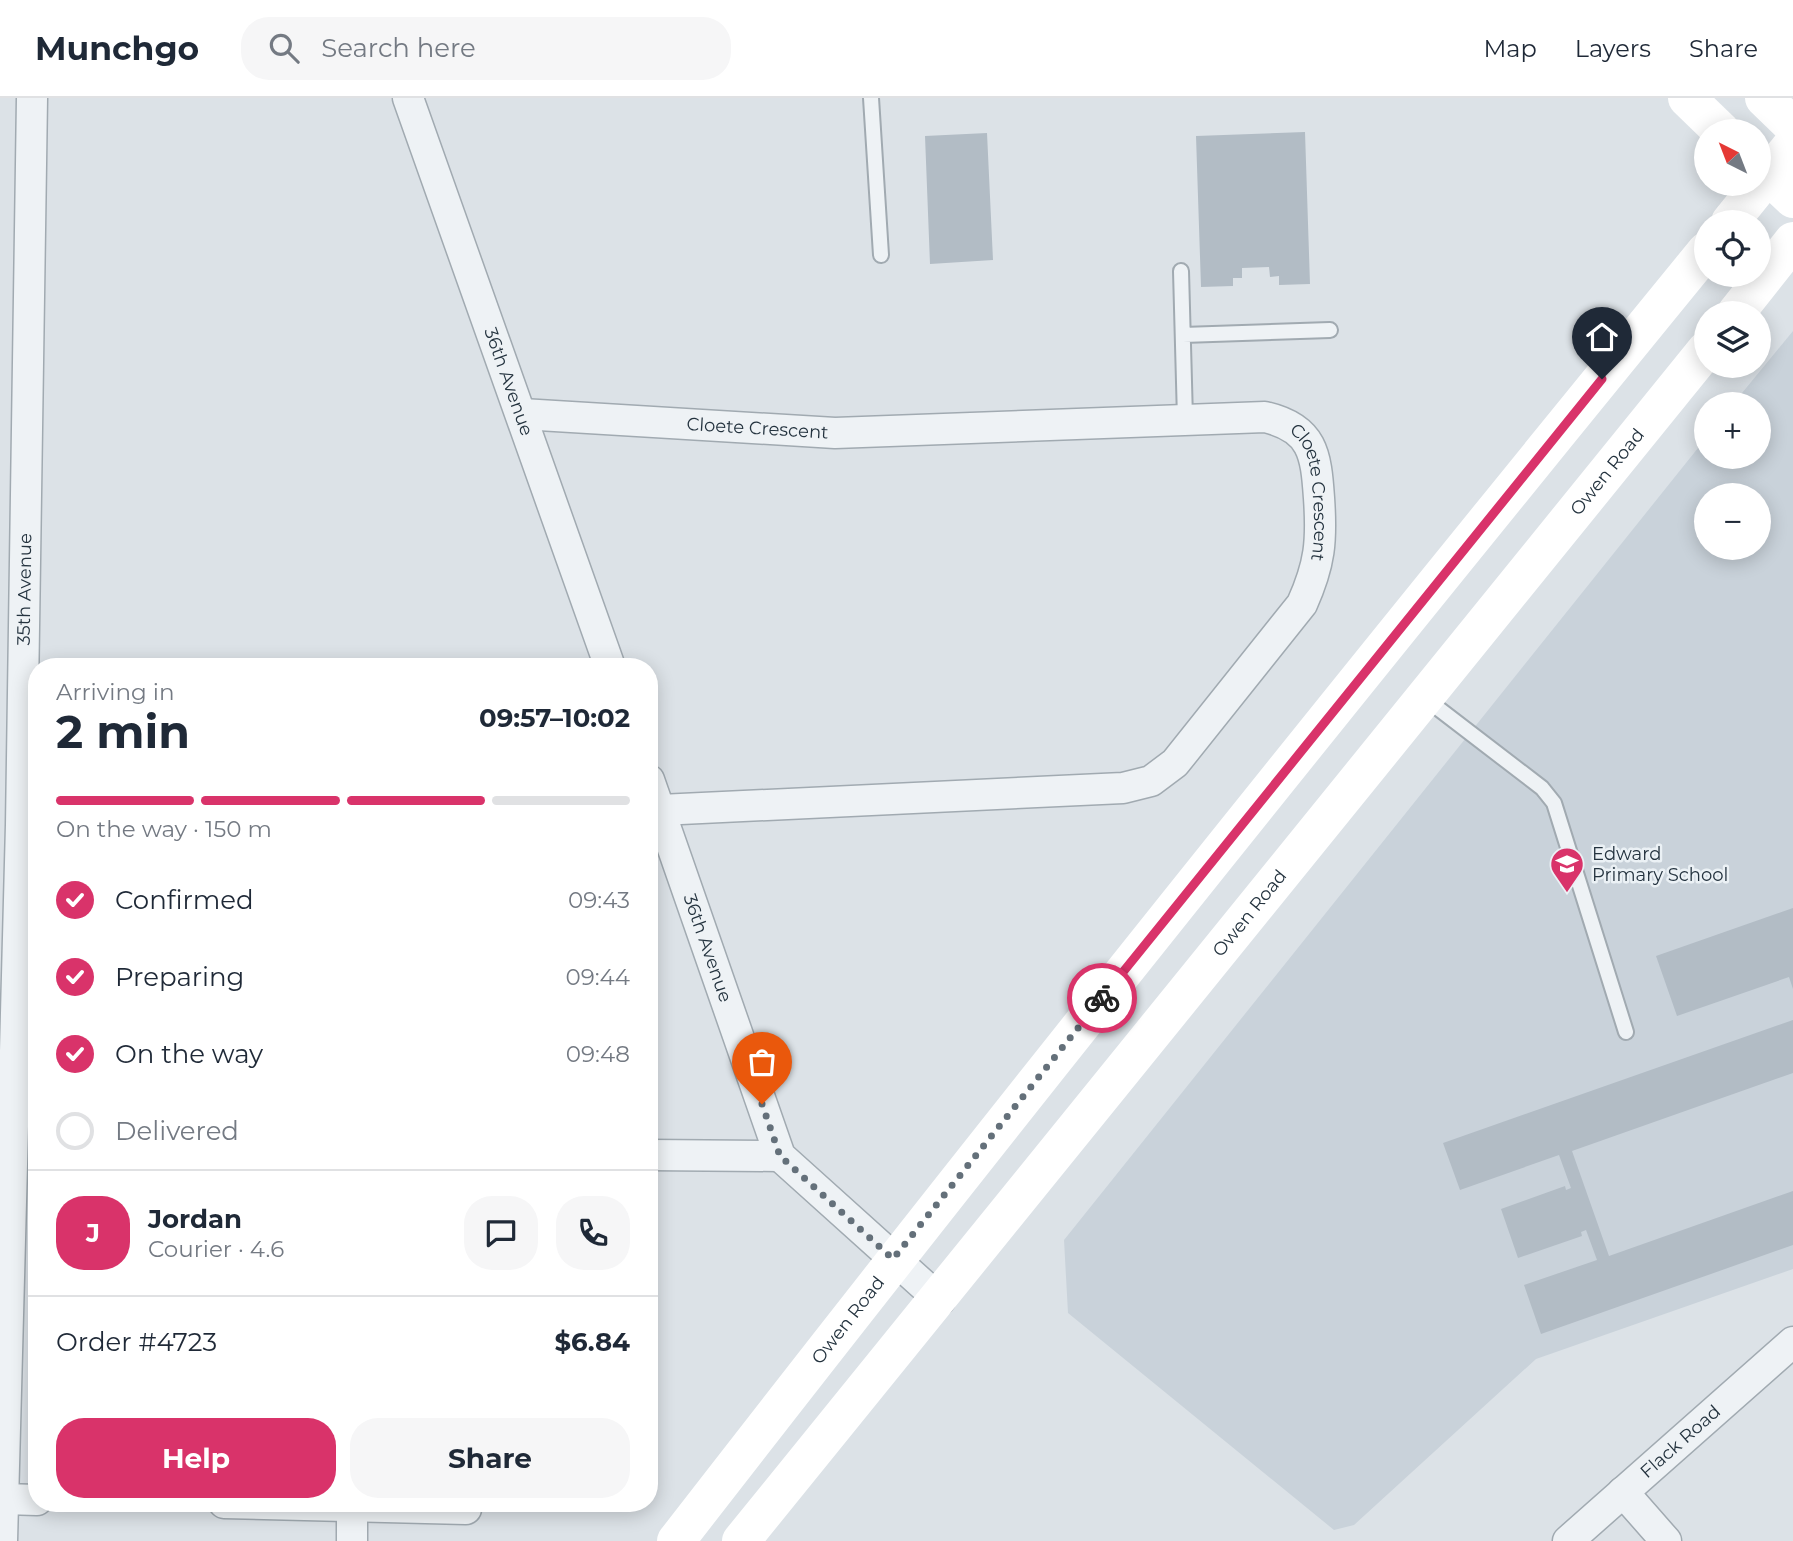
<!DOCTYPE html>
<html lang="en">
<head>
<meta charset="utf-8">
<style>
	:root { --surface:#fff; --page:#f6f6f7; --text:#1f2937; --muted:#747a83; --line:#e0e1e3; --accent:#d9336a }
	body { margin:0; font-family:Montserrat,sans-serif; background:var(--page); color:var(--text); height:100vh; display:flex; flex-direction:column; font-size:26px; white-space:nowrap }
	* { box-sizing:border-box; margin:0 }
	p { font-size:23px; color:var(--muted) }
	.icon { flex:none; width:38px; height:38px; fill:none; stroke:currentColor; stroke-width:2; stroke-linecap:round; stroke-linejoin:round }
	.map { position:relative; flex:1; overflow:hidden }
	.side { position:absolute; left:28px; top:560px; width:630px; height:854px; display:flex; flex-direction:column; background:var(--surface); border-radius:28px; box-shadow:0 4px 18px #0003 }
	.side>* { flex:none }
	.needle { width:46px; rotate:318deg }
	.controls { position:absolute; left:1694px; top:21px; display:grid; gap:14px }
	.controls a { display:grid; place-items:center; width:77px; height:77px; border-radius:50%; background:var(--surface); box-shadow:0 4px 18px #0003; font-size:35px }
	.pin { position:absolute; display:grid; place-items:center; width:60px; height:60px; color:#fff; margin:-72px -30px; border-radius:50% 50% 50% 0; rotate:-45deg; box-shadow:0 0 7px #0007 }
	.pin .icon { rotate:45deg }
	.courier { position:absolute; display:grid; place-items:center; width:70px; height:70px; margin:-35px; border:5px solid #d9336a; border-radius:50%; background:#fff; color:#222; box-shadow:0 2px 9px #0007 }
	.summary em { font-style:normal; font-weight:700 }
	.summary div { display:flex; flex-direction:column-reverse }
	.summary { display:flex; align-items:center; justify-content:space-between; height:119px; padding:0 28px }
	h1 { font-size:46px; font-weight:700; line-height:52px }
	.bar { display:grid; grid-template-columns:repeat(4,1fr); gap:10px 7px; align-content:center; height:84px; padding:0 28px }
	.bar i { height:9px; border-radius:5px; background:var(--line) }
	.bar .active { background:var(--accent) }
	.bar p { grid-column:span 4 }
	.line { display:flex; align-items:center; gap:18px; padding:0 28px; border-top:2px solid var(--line) }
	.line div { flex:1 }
	.round { display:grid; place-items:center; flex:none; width:74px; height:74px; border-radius:28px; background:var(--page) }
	ol { padding:0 28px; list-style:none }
	li { display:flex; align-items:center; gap:21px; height:77px }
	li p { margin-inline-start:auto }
	li .icon { padding:7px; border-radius:50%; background:var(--accent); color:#fff; stroke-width:4 }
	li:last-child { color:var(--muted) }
	li i { width:38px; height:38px; border:4px solid var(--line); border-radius:50% }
	.action { display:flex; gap:14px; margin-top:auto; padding:14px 28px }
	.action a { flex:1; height:80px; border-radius:28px; background:var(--accent); color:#fff; font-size:28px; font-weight:700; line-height:80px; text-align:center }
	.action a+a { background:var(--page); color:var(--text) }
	header { display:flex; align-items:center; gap:42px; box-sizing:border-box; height:98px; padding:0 35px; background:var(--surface); border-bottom:2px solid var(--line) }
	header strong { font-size:33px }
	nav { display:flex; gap:38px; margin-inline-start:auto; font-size:24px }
	.search { width:490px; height:63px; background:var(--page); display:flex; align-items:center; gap:18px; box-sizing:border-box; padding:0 24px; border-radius:28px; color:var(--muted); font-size:26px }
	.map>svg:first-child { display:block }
	.built { fill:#c9d2da; fill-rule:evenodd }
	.building { fill:#b2bcc5 }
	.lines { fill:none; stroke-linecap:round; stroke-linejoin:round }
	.lane-casing { stroke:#a1aab1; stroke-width:18 }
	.street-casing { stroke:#a1aab1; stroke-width:33 }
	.lane { stroke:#eef2f5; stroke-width:14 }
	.street { stroke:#eef2f5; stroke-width:30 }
	.secondary { stroke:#fff; stroke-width:38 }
	.done { stroke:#64707a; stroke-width:7; stroke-dasharray:0 12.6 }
	.route { stroke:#d9336a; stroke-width:9 }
	.labels { text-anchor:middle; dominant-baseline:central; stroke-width:5; stroke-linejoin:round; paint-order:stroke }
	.street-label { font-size:18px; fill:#24333f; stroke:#ebf1f5 }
	.poi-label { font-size:18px; fill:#24333f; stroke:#ebf1f5; text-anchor:start }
</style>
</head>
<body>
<header>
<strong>Munchgo</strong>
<div class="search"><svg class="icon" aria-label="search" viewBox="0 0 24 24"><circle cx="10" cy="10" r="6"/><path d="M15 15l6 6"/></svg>Search here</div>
<nav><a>Map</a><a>Layers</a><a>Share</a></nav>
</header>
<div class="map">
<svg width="1793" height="1443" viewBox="0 0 1793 1443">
	<rect width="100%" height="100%" fill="#dce2e7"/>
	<!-- built -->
	<path class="built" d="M 1793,233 L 1793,1171 L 1536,1261 L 1354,1427 L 1334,1432 L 1068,1215 L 1064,1142 L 1706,340 L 1706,359 L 1759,359 L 1759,306 L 1733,306 ZM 1706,397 L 1759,397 L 1759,450 L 1706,450 Z"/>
	<!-- building -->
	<path class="building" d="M 1305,34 L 1310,186 L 1279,187 L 1279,178 L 1270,179 L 1269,169 L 1242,170 L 1242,180 L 1233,180 L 1233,188 L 1201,189 L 1196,38 Z
		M 987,35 L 993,162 L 930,166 L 925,38 Z
		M 1793,810 L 1793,891 L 1789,879 L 1677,918 L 1656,858 Z
		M 1793,922 L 1793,975 L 1572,1053 L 1609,1158 L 1793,1093 L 1793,1147 L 1541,1236 L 1524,1187 L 1597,1162 L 1586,1132 L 1581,1134 L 1582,1138 L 1518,1160 L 1501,1111 L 1565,1088 L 1566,1092 L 1571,1090 L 1559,1057 L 1460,1092 L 1443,1045 Z"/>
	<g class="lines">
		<!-- lane casing -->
		<g class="lane-casing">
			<path id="lane" d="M 871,0 L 881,157
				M 1181,173 L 1185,321
				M 1183,237 L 1330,232
				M 1426,601 L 1542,690 L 1554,705 L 1626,934"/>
		</g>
		<!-- street casing -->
		<g class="street-casing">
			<g id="street">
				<path id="s1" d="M 408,0 L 610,569"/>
				<path id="s2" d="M 522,316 L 835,335 L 1265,319 C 1313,330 1316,356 1319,400 C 1322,443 1320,466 1302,506 L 1175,665 L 1151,683 L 1123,690 L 660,712"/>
				<path id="s3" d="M 649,682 L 780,1058 L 940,1202"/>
				<path d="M 649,1057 L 780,1058"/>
				<path d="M 1623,1394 L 1666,1443"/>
				<path d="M 4,1401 L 37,1402"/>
				<path d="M 224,1405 L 466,1411"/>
				<path id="s4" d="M 2,1443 L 21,727 L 32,0"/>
				<path d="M 352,1443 L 352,1408"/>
				<path id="s5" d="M 1568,1443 L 1793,1244"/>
			</g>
		</g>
		<!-- lane -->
		<use href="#lane" class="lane"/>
		<!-- street -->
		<use href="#street" class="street"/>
		<!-- secondary -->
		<g class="secondary">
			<path d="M 1687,0 L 1721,33"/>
			<path d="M 1764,0 L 1793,28"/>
			<path d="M 1759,69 L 1793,101"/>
			<path d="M 1730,124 L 1793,46"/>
			<path d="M 1736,215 L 1793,143"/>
			<path id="s6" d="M 676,1443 C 1013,1008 1358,579 1706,153"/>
			<path id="s7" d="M 741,1443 L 1706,252"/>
		</g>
	</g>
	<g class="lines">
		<!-- done -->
		<path class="done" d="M 762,1006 L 780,1058 L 893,1161 L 1102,900"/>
		<!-- route -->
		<path class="route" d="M 1102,900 L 1602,281"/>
	</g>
	<!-- icons -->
	<defs>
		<g id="school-pin" transform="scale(1.75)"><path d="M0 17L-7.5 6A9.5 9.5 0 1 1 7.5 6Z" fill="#d9336a" stroke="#ebf1f5"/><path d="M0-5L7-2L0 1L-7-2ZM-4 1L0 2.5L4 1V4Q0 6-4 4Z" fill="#fff"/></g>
	</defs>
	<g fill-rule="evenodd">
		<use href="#school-pin" x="1567" y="766"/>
	</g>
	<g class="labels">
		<!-- street labels -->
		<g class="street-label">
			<text stroke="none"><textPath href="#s1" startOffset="301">36th Avenue</textPath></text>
			<text stroke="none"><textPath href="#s2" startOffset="236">Cloete Crescent</textPath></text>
			<text stroke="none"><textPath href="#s7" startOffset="1376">Owen Road</textPath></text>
			<text stroke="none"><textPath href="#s2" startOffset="844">Cloete Crescent</textPath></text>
			<text stroke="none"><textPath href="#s4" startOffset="952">35th Avenue</textPath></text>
			<text stroke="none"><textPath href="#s7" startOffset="808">Owen Road</textPath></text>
			<text stroke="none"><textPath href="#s3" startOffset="178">36th Avenue</textPath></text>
			<text stroke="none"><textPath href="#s6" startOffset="280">Owen Road</textPath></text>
			<text stroke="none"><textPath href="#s5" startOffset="150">Flack Road</textPath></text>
		</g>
		<!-- poi labels -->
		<g class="poi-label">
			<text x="1592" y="756">Edward<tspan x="1592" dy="21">Primary School</tspan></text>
		</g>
	</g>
</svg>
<div class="controls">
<a><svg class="needle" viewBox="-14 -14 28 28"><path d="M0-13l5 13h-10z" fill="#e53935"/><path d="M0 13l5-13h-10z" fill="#747a83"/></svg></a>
<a><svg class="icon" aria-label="locate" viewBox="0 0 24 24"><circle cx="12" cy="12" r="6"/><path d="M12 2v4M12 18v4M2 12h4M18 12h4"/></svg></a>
<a><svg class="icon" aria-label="layers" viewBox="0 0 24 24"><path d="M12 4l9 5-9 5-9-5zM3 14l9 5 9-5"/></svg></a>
<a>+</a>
<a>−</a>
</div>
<div class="pin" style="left:762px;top:1006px;background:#ea580c"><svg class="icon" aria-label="bag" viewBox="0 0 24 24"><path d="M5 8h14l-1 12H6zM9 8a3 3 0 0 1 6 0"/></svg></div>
<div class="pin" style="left:1602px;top:281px;background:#1f2937"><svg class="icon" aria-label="home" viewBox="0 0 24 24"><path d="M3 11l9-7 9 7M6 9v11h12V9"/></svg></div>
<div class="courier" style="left:1102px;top:900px"><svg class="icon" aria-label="bike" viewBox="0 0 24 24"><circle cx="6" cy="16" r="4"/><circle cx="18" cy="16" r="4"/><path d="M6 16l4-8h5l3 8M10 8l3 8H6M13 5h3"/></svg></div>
<section class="side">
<div class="summary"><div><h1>2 min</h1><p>Arriving in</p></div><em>09:57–10:02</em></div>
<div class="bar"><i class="active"></i><i class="active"></i><i class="active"></i><i></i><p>On the way · 150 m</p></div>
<ol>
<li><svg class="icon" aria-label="check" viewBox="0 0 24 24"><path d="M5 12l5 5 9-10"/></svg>Confirmed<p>09:43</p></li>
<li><svg class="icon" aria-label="check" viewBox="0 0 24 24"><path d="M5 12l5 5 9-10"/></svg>Preparing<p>09:44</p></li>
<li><svg class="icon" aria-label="check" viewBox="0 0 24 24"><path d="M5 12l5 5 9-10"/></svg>On the way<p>09:48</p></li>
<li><i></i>Delivered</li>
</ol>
<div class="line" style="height:126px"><b class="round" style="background:var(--accent);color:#fff">J</b><div><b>Jordan</b><p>Courier · 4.6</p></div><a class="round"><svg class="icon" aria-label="chat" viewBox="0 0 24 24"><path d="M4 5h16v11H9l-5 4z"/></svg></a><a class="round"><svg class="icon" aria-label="phone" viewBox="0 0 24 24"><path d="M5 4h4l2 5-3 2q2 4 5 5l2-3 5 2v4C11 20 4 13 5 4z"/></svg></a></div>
<div class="line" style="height:91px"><div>Order #4723</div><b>$6.84</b></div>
<div class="action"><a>Help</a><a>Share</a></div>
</section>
</div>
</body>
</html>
